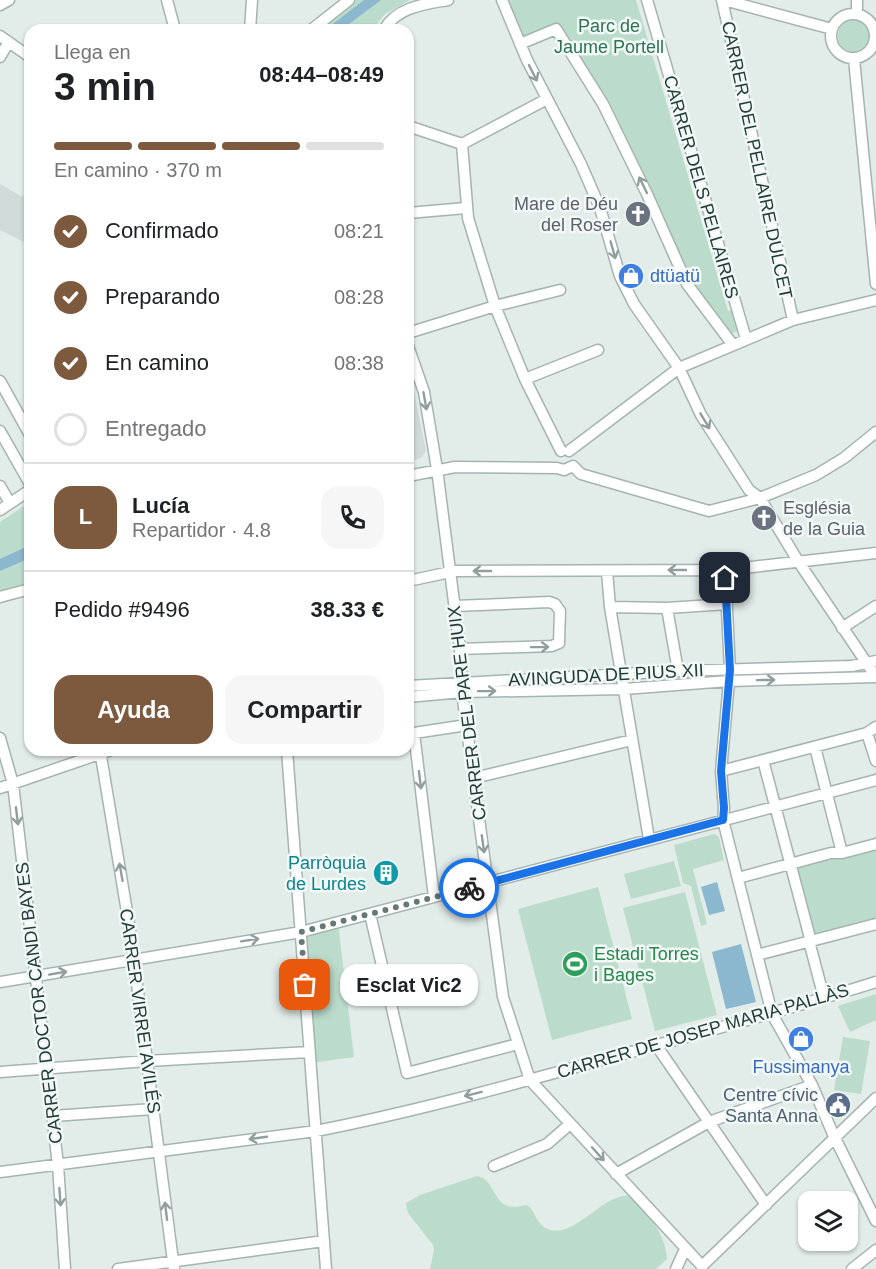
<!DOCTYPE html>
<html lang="es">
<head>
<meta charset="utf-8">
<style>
	:root { --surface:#fff; --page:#f6f6f6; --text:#202124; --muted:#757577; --line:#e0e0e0; --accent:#7d593e }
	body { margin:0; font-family:Helvetica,sans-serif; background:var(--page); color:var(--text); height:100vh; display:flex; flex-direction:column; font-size:22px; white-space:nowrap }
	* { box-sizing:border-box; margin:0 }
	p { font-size:20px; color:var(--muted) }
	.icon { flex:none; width:33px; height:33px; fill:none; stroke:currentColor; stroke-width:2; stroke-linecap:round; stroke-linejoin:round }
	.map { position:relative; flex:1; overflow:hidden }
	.side { position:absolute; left:24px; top:24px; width:390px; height:732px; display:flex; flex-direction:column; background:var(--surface); border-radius:18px; box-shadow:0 2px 4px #0004 }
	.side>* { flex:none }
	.tools { position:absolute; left:798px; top:1191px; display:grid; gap:12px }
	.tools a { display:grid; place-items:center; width:60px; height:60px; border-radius:12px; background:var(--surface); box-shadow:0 2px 4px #0004; font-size:30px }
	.pin { position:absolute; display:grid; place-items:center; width:51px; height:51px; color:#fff; margin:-26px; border-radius:12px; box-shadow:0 3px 9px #0006 }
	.courier { position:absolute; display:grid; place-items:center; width:60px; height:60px; margin:-30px; border:4px solid #1a73e8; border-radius:50%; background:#fff; color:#222; box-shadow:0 2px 8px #0007 }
	.bubble { position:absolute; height:42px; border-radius:18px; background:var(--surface); box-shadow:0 2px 4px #0004; font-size:20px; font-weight:600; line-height:42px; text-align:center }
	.summary em { font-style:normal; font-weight:600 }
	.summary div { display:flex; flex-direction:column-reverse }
	.summary { display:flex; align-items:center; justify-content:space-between; height:102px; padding:0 30px }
	h1 { font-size:39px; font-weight:600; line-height:45px }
	.bar { display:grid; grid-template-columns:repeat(4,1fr); gap:9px 6px; align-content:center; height:72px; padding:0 30px }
	.bar i { height:8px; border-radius:4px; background:var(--line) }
	.bar .selected { background:var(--accent) }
	.bar p { grid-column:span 4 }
	.line { display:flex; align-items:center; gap:15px; padding:0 30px; border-top:2px solid var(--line) }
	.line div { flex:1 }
	.round { display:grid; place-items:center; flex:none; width:63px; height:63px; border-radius:18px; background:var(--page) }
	ol { padding:0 30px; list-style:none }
	li { display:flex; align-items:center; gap:18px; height:66px }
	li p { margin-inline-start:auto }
	li .icon { padding:6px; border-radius:50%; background:var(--accent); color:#fff; stroke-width:4 }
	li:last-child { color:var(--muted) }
	li i { width:33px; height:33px; border:3px solid var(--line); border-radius:50% }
	.cta { display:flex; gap:12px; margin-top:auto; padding:12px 30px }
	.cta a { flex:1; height:69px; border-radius:18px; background:var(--accent); color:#fff; font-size:24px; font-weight:600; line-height:69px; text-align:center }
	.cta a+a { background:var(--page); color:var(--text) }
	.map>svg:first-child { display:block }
	.built { fill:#d0dbd9 }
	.green { fill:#bbdccb }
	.water { fill:#8bb7cf }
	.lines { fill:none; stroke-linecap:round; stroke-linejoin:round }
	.minor-casing { stroke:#a5b4b1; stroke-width:13 }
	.minor { stroke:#fff; stroke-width:10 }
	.oneway { stroke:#909e9c }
	.done { stroke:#657a77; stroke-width:6; stroke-dasharray:0 10.8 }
	.route { stroke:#1a73e8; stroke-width:8 }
	.labels { text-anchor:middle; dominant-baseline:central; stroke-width:5; stroke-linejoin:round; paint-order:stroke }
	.park-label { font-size:18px; fill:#2e7256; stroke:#f2f8f6 }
	.street-label { font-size:18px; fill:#223c3a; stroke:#f2f8f6 }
	.worship-label { font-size:18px; fill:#5b616d; stroke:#f2f8f6; text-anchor:end }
	.shop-label { font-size:18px; fill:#366cbe; stroke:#f2f8f6; text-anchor:start }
	.culture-label { font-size:18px; fill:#0d838f; stroke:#f2f8f6; text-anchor:end }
	.leisure-label { font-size:18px; fill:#27864d; stroke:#f2f8f6; text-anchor:start }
	.service-label { font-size:18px; fill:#4e5e75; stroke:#f2f8f6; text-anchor:end }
</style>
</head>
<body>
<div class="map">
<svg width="876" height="1269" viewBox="0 0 876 1269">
	<rect width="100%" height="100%" fill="#e2ece9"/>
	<!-- built -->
	<path class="built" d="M 0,184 L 22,197 L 30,186 L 30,245 L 0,230 Z
		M 408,375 L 415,396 L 426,451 L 421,458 L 408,462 Z"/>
	<!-- green -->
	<path class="green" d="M 350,0 L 410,0 L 385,14 L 372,30 L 313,30 Z
		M 504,0 L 636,0 L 728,311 L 735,309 L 741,330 L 727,335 L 691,282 L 656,199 L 607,98 L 558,24 L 522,39 Z
		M838 36a16 16 0 1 1 32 0a16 16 0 1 1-32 0Z
		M 30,502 L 30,582 L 0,592 L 0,522 Z
		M 714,834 L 719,837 L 724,860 L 693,869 L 707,924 L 701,926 L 691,886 L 683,883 L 674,845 Z
		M 876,844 L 876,924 L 809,941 L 789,864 Z
		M 674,861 L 681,886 L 631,899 L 624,874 Z
		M 598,887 L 632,1019 L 552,1040 L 518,909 Z
		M 685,892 L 717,1015 L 655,1031 L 623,908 Z
		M 338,923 L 354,1057 L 311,1063 L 301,932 Z
		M 876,994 L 876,1020 L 850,1032 L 838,1006 Z
		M 843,1037 L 870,1041 L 861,1094 L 834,1090 Z
		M 477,1176 C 494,1179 493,1202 508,1206 C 513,1208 521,1206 527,1205 C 535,1210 535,1221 544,1227 C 571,1245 602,1193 629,1196 C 647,1210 666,1235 667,1259 L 656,1269 L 430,1269 L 434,1250 L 433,1245 L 408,1213 L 406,1203 L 420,1195 Z"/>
	<!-- water -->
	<path class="water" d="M 364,0 L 381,0 L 341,30 L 325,30 Z
		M 30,545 L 30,558 L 0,571 L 0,559 Z
		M 717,882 L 725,911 L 709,915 L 701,887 Z
		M 741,944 L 756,1002 L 726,1009 L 712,952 Z"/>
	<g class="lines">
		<!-- minor casing -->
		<g class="minor-casing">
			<path id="minor" d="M 167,0 L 175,30
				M 502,0 L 527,60 L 581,164 L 600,208 L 620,276 L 634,304 L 679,368 L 701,415 L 749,490 L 760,498 L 798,561 L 876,677
				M 647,0 L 746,339
				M 722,0 L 793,320
				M 724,0 L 832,29
				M 0,5 L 9,0
				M831 36a22 22 0 1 1 44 0a22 22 0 1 1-44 0Z
				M 857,14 L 857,0
				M 250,30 L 252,0
				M 311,30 L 349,0
				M 384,30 C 396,7 425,4 448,0
				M 0,36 L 30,57
				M 520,44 L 556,29 L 603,104 L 647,194 L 687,284 L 733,345
				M 0,57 L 8,43
				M 854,59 L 876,284
				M 408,126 L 462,144 L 547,99
				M 462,144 L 468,218 L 495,306 L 525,379 L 561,451
				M 408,213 L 466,208
				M 408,333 L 495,306 L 560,290
				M 408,346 L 424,392 L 437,469 L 460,649 L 462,692 L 503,997 L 530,1080 L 702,1266 L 876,1098
				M 525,379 L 598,350
				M 0,381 L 30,435
				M 0,431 L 30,484
				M 569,451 L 679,368 L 793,320 L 876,300
				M 573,466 L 581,474 L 709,511 L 760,498 L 816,475 L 844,458 L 876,432
				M 408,476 L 455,467 L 557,468 L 564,470 L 573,466
				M 0,486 L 10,503
				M 0,510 L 30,490
				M 725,570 L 730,670 L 721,771 L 724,808 L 723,820 L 772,1014 L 812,1085 L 833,1134 L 876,1221
				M 607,571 L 610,607 L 649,839
				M 408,581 L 455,571 L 725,570 L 876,553
				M 0,597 L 30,589
				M 455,606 L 549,602 L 555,604 L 560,611 L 559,643 L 552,646 L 460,649
				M 610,607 L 667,608 L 727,604
				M 667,608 L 678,671
				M 842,628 L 876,606
				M 408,686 L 678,671 L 852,666 L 876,661
				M 408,697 L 462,692 L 624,689 L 729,681 L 876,677
				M 867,733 L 876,761
				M 0,738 L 13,784 L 58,1165 L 65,1269
				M 815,747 L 842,853
				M 100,750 L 130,930 L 174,1269
				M 287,750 L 326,1269
				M 763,760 L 810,938 L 809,941 L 824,998
				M 721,771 L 867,733 L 876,727
				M 474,778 L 632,740
				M 0,788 L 111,750
				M 738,878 L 831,853 L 842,853 L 876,844
				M 434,897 L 414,733 L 467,725
				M 370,914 L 407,1073 L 518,1044
				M 757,955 L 876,924
				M 0,982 L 301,932 L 876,780
				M 656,1045 L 766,1205
				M 0,1072 L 147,1061 L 310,1052
				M 53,1116 L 153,1109
				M 494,1166 L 547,1144 L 570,1124
				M 0,1172 L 316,1131 C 408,1113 500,1088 591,1063 C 686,1037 781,1012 876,982
				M 616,1174 L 709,1122 L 812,1085
				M 118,1269 L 324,1241
				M 676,1269 L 685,1249
				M 852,1269 L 876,1250"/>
		</g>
		<!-- minor -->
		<use href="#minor" class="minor"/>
	</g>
	<!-- one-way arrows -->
	<defs><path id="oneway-shaft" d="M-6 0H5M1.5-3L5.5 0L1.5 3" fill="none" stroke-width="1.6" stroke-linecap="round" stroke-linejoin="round" transform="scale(1.5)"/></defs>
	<g class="oneway">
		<use href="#oneway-shaft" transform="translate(533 73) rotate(63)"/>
		<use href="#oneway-shaft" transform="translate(643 185) rotate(-116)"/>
		<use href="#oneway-shaft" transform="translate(613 250) rotate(74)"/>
		<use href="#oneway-shaft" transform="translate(425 401) rotate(80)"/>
		<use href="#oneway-shaft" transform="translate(705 421) rotate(59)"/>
		<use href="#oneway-shaft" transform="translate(677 570) rotate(180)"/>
		<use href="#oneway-shaft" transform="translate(482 571) rotate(180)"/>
		<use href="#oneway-shaft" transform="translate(540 647) rotate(-1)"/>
		<use href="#oneway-shaft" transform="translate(766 680) rotate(-1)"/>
		<use href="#oneway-shaft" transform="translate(487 691) rotate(-1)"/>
		<use href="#oneway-shaft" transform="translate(420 780) rotate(83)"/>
		<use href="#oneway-shaft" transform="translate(17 816) rotate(83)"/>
		<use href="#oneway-shaft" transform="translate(483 844) rotate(82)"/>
		<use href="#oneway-shaft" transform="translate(121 872) rotate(-100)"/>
		<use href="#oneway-shaft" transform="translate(250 940) rotate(-9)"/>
		<use href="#oneway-shaft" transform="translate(58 973) rotate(-10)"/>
		<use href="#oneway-shaft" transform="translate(473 1094) rotate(166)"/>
		<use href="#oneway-shaft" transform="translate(258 1138) rotate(172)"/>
		<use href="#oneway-shaft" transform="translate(598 1154) rotate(48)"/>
		<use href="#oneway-shaft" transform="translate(60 1197) rotate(86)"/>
		<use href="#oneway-shaft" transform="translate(166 1211) rotate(-97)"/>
	</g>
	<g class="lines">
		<!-- done -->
		<path class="done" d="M 305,985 L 301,932 L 469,888"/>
		<!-- route -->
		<path class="route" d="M 469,888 L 723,820 L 724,808 L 721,771 L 730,670 L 725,578"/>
	</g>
	<!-- icons -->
	<defs>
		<g id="church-disc" transform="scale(1.35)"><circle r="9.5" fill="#6b7280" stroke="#f2f8f6"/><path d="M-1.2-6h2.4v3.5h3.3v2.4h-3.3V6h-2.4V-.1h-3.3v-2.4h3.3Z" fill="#fff"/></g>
		<g id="shop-disc" transform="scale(1.35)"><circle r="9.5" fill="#3f7fe0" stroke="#f2f8f6"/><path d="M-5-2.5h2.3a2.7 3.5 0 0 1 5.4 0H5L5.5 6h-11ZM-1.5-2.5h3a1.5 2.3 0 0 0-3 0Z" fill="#fff"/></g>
		<g id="building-disc" transform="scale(1.35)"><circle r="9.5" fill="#0f9aa8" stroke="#f2f8f6"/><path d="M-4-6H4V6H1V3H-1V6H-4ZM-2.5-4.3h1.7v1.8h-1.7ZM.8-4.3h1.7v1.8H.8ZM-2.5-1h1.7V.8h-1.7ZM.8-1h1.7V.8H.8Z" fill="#fff"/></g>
		<g id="stadium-disc" transform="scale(1.35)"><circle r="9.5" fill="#2e9e5b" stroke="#f2f8f6"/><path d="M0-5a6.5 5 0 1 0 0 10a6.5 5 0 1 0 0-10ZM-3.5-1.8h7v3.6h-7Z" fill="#fff"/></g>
		<g id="civic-disc" transform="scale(1.35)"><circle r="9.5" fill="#5c6f8a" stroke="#f2f8f6"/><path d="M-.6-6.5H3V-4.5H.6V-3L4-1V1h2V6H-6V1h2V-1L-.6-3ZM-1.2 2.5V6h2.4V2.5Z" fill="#fff"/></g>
	</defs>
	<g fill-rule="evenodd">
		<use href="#church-disc" x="638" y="214"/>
		<use href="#shop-disc" x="631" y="276"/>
		<use href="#church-disc" x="764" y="518"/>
		<use href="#building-disc" x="386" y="873"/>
		<use href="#stadium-disc" x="575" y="964"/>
		<use href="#shop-disc" x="801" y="1039"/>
		<use href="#civic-disc" x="838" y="1105"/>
	</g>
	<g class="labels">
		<!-- park labels -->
		<g class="park-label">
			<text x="609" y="26">Parc de<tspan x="609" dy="21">Jaume Portell</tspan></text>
		</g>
		<!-- street labels -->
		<g class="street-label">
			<text transform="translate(757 160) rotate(78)">CARRER DEL PELLAIRE DULCET</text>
			<text transform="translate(701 187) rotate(74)">CARRER DELS PELLAIRES</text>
			<text transform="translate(606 675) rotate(-3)">AVINGUDA DE PIUS XII</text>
			<text transform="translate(467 713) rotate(-97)">CARRER DEL PARE HUIX</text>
			<text transform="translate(39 1003) rotate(-97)">CARRER DOCTOR CANDI BAYES</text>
			<text transform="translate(140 1011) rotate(82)">CARRER VIRREI AVILÉS</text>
			<text transform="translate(703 1031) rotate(-16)">CARRER DE JOSEP MARIA PALLÀS</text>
		</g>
		<!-- worship labels -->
		<g class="worship-label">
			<text x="618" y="204">Mare de Déu<tspan x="618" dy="21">del Roser</tspan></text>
			<text x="783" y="508" text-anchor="start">Església<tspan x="783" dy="21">de la Guia</tspan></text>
		</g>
		<!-- shop labels -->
		<g class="shop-label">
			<text x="650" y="276">dtüatü</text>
			<text x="801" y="1067" text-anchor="middle">Fussimanya</text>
		</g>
		<!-- culture labels -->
		<g class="culture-label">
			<text x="366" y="863">Parròquia<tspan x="366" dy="21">de Lurdes</tspan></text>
		</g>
		<!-- leisure labels -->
		<g class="leisure-label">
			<text x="594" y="954">Estadi Torres<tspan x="594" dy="21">i Bages</tspan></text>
		</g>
		<!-- service labels -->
		<g class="service-label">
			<text x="818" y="1095">Centre cívic<tspan x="818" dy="21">Santa Anna</tspan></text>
		</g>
	</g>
</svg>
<div class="tools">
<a><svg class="icon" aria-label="layers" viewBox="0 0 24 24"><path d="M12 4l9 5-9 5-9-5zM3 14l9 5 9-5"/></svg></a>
</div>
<div class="pin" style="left:305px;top:985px;background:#ea580c"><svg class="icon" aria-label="bag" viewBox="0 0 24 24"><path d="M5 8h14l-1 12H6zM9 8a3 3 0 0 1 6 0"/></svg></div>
<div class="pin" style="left:725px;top:578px;background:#1f2937"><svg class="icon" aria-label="home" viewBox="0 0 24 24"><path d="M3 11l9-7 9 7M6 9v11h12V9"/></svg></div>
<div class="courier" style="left:469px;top:888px"><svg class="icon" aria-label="bike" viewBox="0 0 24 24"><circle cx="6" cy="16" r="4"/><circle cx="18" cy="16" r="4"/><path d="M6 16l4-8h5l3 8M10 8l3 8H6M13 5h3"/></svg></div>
<div class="bubble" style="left:340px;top:964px;width:138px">Esclat Vic2</div>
<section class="side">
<div class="summary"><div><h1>3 min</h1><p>Llega en</p></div><em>08:44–08:49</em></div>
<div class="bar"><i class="selected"></i><i class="selected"></i><i class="selected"></i><i></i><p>En camino · 370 m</p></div>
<ol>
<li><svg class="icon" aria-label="check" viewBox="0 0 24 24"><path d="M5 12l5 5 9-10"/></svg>Confirmado<p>08:21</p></li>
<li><svg class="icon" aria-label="check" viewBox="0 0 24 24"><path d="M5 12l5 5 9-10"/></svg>Preparando<p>08:28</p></li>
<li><svg class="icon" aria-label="check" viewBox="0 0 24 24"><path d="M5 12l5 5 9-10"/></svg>En camino<p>08:38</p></li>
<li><i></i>Entregado</li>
</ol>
<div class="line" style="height:108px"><b class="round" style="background:var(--accent);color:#fff">L</b><div><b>Lucía</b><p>Repartidor · 4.8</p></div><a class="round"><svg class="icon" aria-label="phone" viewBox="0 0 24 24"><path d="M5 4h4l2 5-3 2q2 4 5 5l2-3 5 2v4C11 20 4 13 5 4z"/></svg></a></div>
<div class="line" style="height:78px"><div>Pedido #9496</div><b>38.33 €</b></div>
<div class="cta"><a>Ayuda</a><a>Compartir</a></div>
</section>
</div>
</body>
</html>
